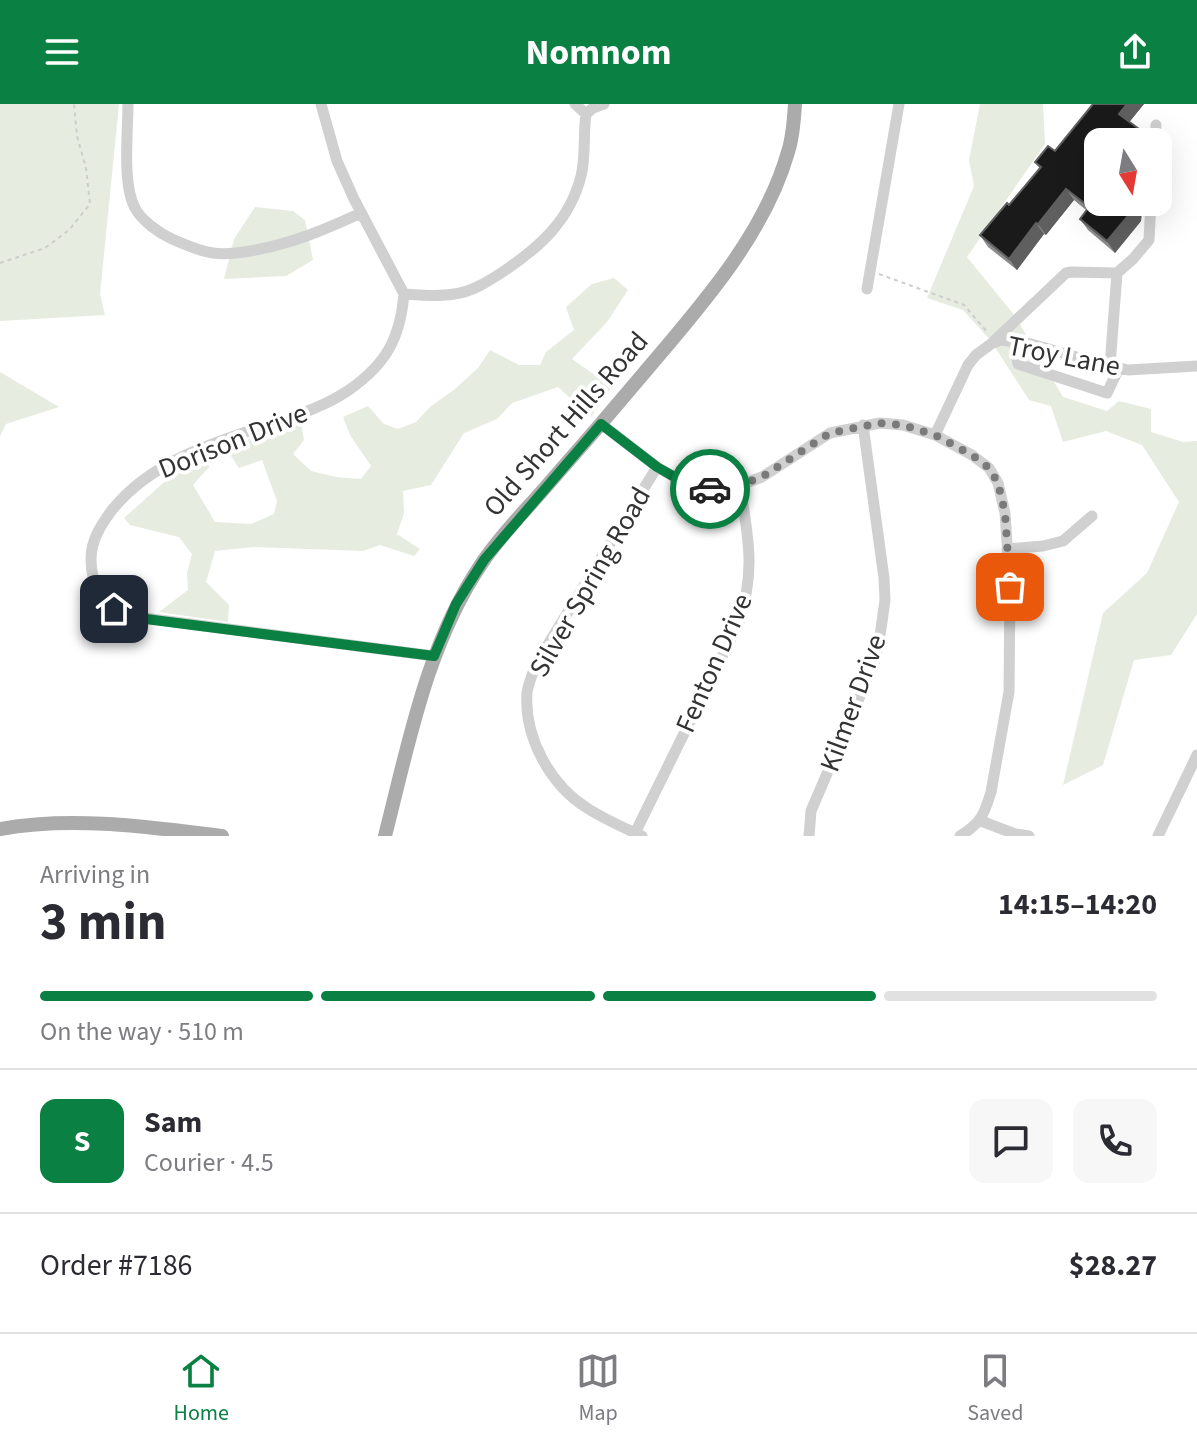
<!DOCTYPE html>
<html lang="en">
<head>
<meta charset="utf-8">
<style>
	:root { --surface:#fff; --page:#f7f7f7; --text:#2b2b33; --muted:#7c7c81; --line:#e1e1e2; --accent:#0b8043 }
	body { margin:0; font-family:"Source Sans 3",sans-serif; background:var(--page); color:var(--text); height:100vh; display:flex; flex-direction:column; font-size:30px; white-space:nowrap }
	* { box-sizing:border-box; margin:0 }
	p { font-size:26px; color:var(--muted) }
	.icon { flex:none; width:44px; height:44px; fill:none; stroke:currentColor; stroke-width:2; stroke-linecap:round; stroke-linejoin:round }
	.map { position:relative; height:732px; overflow:hidden }
	.panel { display:flex; flex-direction:column; background:var(--surface); flex:1 }
	.panel>* { flex:none }
	.needle { width:52px; rotate:169deg }
	.controls { position:absolute; left:1084px; top:24px; display:grid; gap:16px }
	.controls a { display:grid; place-items:center; width:88px; height:88px; border-radius:16px; background:var(--surface); box-shadow:0 8px 32px #0002; font-size:40px }
	.pin { position:absolute; display:grid; place-items:center; width:68px; height:68px; color:#fff; margin:-34px; border-radius:16px; box-shadow:0 4px 12px #0006 }
	.courier { position:absolute; display:grid; place-items:center; width:80px; height:80px; margin:-40px; border:6px solid #0b8043; border-radius:50%; background:#fff; color:#222; box-shadow:0 2px 10px #0007 }
	.summary em { font-style:normal; font-weight:700 }
	.summary div { display:flex; flex-direction:column-reverse }
	.summary { display:flex; align-items:center; justify-content:space-between; height:136px; padding:0 40px }
	h1 { font-size:52px; font-weight:700; line-height:60px }
	.bar { display:grid; grid-template-columns:repeat(4,1fr); gap:12px 8px; align-content:center; height:96px; padding:0 40px }
	.bar i { height:10px; border-radius:6px; background:var(--line) }
	.bar .current { background:var(--accent) }
	.bar p { grid-column:span 4 }
	.line { display:flex; align-items:center; gap:20px; padding:0 40px; border-top:2px solid var(--line) }
	.line div { flex:1 }
	.round { display:grid; place-items:center; flex:none; width:84px; height:84px; border-radius:16px; background:var(--page) }
	header { display:flex; justify-content:space-between; align-items:center; height:104px; padding:0 40px; background:var(--accent); color:#fff; font-size:36px; font-weight:700 }
	.tab-bar { display:flex; justify-content:space-around; align-items:center; height:112px; border-top:2px solid var(--line); background:var(--surface); font-size:22px; color:var(--muted) }
	.tab-bar a { display:grid; justify-items:center; gap:4px }
	.tab-bar .current { color:var(--accent) }
	.map>svg:first-child { display:block }
	.green { fill:#e6ecdf }
	.lines { fill:none; stroke-linecap:round; stroke-linejoin:round }
	.path { stroke:#cdcdcd; stroke-width:2; stroke-dasharray:4 4; stroke-linecap:butt }
	.minor { stroke:#d0d0d0; stroke-width:11 }
	.major { stroke:#ababab; stroke-width:14 }
	.wall { fill:#8c8c8c }
	.shaded-wall { fill:#5f5f5f }
	.building { fill:#1a1a1a; stroke:#5f5f5f; stroke-width:2 }
	.done { stroke:#7a7a7a; stroke-width:8; stroke-dasharray:0 14.4 }
	.route { stroke:#0b8043; stroke-width:10 }
	.labels { text-anchor:middle; dominant-baseline:central; stroke-width:8; stroke-linejoin:round; paint-order:stroke }
	.street-label { font-size:28px; fill:#333; stroke:#fff }
</style>
</head>
<body>
<header><svg class="icon" aria-label="menu" viewBox="0 0 24 24"><path d="M4 6h16M4 12h16M4 18h16"/></svg>Nomnom<svg class="icon" aria-label="share" viewBox="0 0 24 24"><path d="M12 15V3M7 8l5-5 5 5M5 13v7h14v-7"/></svg></header>
<div class="map">
<svg width="1197" height="732" viewBox="0 0 1197 732">
	<rect width="100%" height="100%" fill="#fff"/>
	<!-- green -->
	<path class="green" d="M 0,0 L 119,0 L 100,190 L 105,211 L 0,217 Z
		M 980,0 L 1043,0 L 1045,40 L 967,153 L 1015,212 L 1063,293 L 1107,307 L 1119,297 L 1151,305 L 1151,328 L 1183,338 L 1197,337 L 1197,510 L 1171,551 L 1134,556 L 1103,661 L 1063,681 L 1103,509 L 1147,469 L 1179,398 L 1142,341 L 1106,327 L 1063,338 L 1051,302 L 1029,296 L 991,237 L 963,206 L 927,194 L 974,82 L 969,56 Z
		M 255,103 L 293,107 L 305,116 L 313,156 L 286,172 L 224,175 L 234,135 Z
		M 614,174 L 628,186 L 607,218 L 572,255 L 612,283 L 591,313 L 558,283 L 512,299 L 497,315 L 464,329 L 431,381 L 403,387 L 404,409 L 397,430 L 420,445 L 414,452 L 380,441 L 363,447 L 254,443 L 215,447 L 206,478 L 229,501 L 228,518 L 159,508 L 188,486 L 187,469 L 192,450 L 179,433 L 130,421 L 124,414 L 171,372 L 207,356 L 209,363 L 193,381 L 215,418 L 251,420 L 274,410 L 277,397 L 262,356 L 239,364 L 229,349 L 242,337 L 301,319 L 304,336 L 293,350 L 311,367 L 336,373 L 361,375 L 371,362 L 350,331 L 343,313 L 368,302 L 384,320 L 398,325 L 416,318 L 430,303 L 455,285 L 478,264 L 490,246 L 519,261 L 540,261 L 546,248 L 574,226 L 566,203 L 592,180 Z
		M 0,268 L 59,303 L 6,320 L 0,332 Z"/>
	<g class="lines">
		<!-- path -->
		<path class="path" d="M 0,159 L 45,144 L 69,126 L 90,100 L 86,64 L 77,32 L 74,0
			M 879,170 L 964,201 L 987,228"/>
		<!-- minor -->
		<path class="minor" d="M 128,0 C 128,28 122,80 135,104 C 142,117 159,129 172,135 C 186,141 198,147 213,149 C 225,151 238,149 250,147 C 291,140 324,126 361,109
			M 321,0 L 337,57 L 354,95 L 404,190 C 420,191 437,193 454,190 C 472,188 489,177 504,167 C 540,143 570,116 581,72 C 586,53 583,30 586,10
			M 575,0 L 586,10
			M 586,10 L 593,4 L 604,0
			M 1155,38 L 1156,21
			M 867,185 L 899,0
			M 404,190 C 400,235 386,260 349,286 C 327,301 301,310 276,318 C 217,338 153,355 112,406 C 101,421 91,436 91,455 C 91,484 104,500 129,512 L 434,552
			M 994,237 L 1066,169 L 1071,168 L 1117,169 L 1133,155 L 1149,136 L 1151,98
			M 1014,237 L 1018,260 L 1107,289 L 1119,264
			M 1110,262 L 1117,169
			M 601,320 L 657,363 L 685,379 L 710,385 L 743,380 L 762,373 L 830,329 L 880,319 L 903,321 L 935,331 L 972,351 L 989,364 L 998,379 L 1005,409 L 1010,483 L 1009,588 L 991,688 C 984,711 981,719 960,732
			M 935,331 L 968,261 L 976,251 L 991,240 L 1001,236 L 1031,240 L 1087,256 L 1128,266 L 1197,262
			M 1007,445 L 1043,442 L 1063,437 L 1092,412
			M 981,717 L 1015,730 L 1029,732
			M 635,729 L 739,518 C 756,465 748,434 740,381
			M 642,732 C 624,724 604,715 587,704 C 550,681 524,633 527,589 C 528,580 533,569 536,560 L 657,363
			M 809,732 L 811,707 L 875,557 L 881,525 L 885,496 L 884,474 L 863,321
			M 1158,732 L 1197,651"/>
		<!-- major -->
		<path class="major" d="M 0,725 C 73,712 149,723 222,732
			M 385,732 C 409,638 427,540 482,459 C 500,432 523,409 544,385 C 582,342 619,299 655,256 C 707,195 766,126 788,48 C 793,33 794,16 795,0"/>
	</g>
	<!-- wall -->
	<path class="wall" d="M 1093,0 L 1144,0 L 1129,18 L 1147,38 L 1098,38 L 1098,68 L 1096,71 L 1098,98 L 1137,98 L 1142,106 L 1141,117 L 1115,149 L 1088,126 L 1080,115 L 1086,106 L 1074,96 L 1046,131 L 1044,130 L 1017,166 L 988,143 L 980,131 L 1009,101 L 1040,65 L 1035,58 L 1055,47 Z"/>
	<!-- shaded-wall -->
	<path class="shaded-wall" d="M 1127,0 L 1144,0 L 1127,21 L 1119,10 Z
		M 1139,25 L 1147,37 L 1147,38 L 1140,38 Z
		M 1095,49 L 1098,52 L 1098,68 L 1094,74 L 1086,63 Z
		M 1066,85 L 1074,96 L 1046,131 L 1038,120 Z
		M 1134,98 L 1137,98 L 1142,106 L 1141,117 L 1115,149 L 1107,137 Z
		M 1036,119 L 1044,130 L 1017,166 L 1009,155 Z"/>
	<!-- building -->
	<path class="building" d="M 1093,0 L 1127,0 L 1119,10 L 1139,25 L 1140,31 L 1143,34 L 1140,38 L 1098,38 L 1098,51 L 1095,49 L 1086,63 L 1098,73 L 1098,98 L 1134,98 L 1133,106 L 1107,137 L 1080,115 L 1089,103 L 1066,85 L 1038,120 L 1036,119 L 1009,155 L 980,131 L 1007,99 L 1009,101 L 1041,63 L 1035,58 L 1048,42 L 1055,47 Z"/>
	<g class="lines">
		<!-- done -->
		<path class="done" d="M 710,385 L 743,380 L 762,373 L 830,329 L 880,319 L 903,321 L 935,331 L 972,351 L 989,364 L 998,379 L 1005,409 L 1010,483"/>
		<!-- route -->
		<path class="route" d="M 114,505 L 129,512 L 146,515 L 434,552 L 456,500 L 484,456 L 601,320 L 657,363 L 685,379 L 710,385"/>
	</g>
	<g class="labels">
		<!-- street labels -->
		<g class="street-label">
			<text transform="translate(1064 252) rotate(11)">Troy Lane</text>
			<text transform="translate(566 320) rotate(-49)">Old Short Hills Road</text>
			<text transform="translate(233 337) rotate(-22)">Dorison Drive</text>
			<text transform="translate(590 478) rotate(-60)">Silver Spring Road</text>
			<text transform="translate(714 559) rotate(-66)">Fenton Drive</text>
			<text transform="translate(853 599) rotate(-70)">Kilmer Drive</text>
		</g>
	</g>
</svg>
<div class="controls">
<a><svg class="needle" viewBox="-14 -14 28 28"><path d="M0-13l5 13h-10z" fill="#e53935"/><path d="M0 13l5-13h-10z" fill="#7c7c81"/></svg></a>
</div>
<div class="pin" style="left:1010px;top:483px;background:#ea580c"><svg class="icon" aria-label="bag" viewBox="0 0 24 24"><path d="M5 8h14l-1 12H6zM9 8a3 3 0 0 1 6 0"/></svg></div>
<div class="pin" style="left:114px;top:505px;background:#1f2937"><svg class="icon" aria-label="home" viewBox="0 0 24 24"><path d="M3 11l9-7 9 7M6 9v11h12V9"/></svg></div>
<div class="courier" style="left:710px;top:385px"><svg class="icon" aria-label="car" viewBox="0 0 24 24"><path d="M5 17H2v-5l4-1 3-4h7l3 4 3 1v5h-3M9 17h6M6 11h13"/><circle cx="7" cy="17" r="2"/><circle cx="17" cy="17" r="2"/></svg></div>
</div>
<section class="panel">
<div class="summary"><div><h1>3 min</h1><p>Arriving in</p></div><em>14:15–14:20</em></div>
<div class="bar"><i class="current"></i><i class="current"></i><i class="current"></i><i></i><p>On the way · 510 m</p></div>
<div class="line" style="height:144px"><b class="round" style="background:var(--accent);color:#fff">S</b><div><b>Sam</b><p>Courier · 4.5</p></div><a class="round"><svg class="icon" aria-label="chat" viewBox="0 0 24 24"><path d="M4 5h16v11H9l-5 4z"/></svg></a><a class="round"><svg class="icon" aria-label="phone" viewBox="0 0 24 24"><path d="M5 4h4l2 5-3 2q2 4 5 5l2-3 5 2v4C11 20 4 13 5 4z"/></svg></a></div>
<div class="line" style="height:104px"><div>Order #7186</div><b>$28.27</b></div>
</section>
<nav class="tab-bar">
<a class="current"><svg class="icon" aria-label="home" viewBox="0 0 24 24"><path d="M3 11l9-7 9 7M6 9v11h12V9"/></svg>Home</a>
<a><svg class="icon" aria-label="map" viewBox="0 0 24 24"><path d="M3 6l6-2 6 2 6-2v14l-6 2-6-2-6 2zM9 4v14M15 6v14"/></svg>Map</a>
<a><svg class="icon" aria-label="saved" viewBox="0 0 24 24"><path d="M7 4h10v16l-5-4-5 4z"/></svg>Saved</a>
</nav>
</body>
</html>
